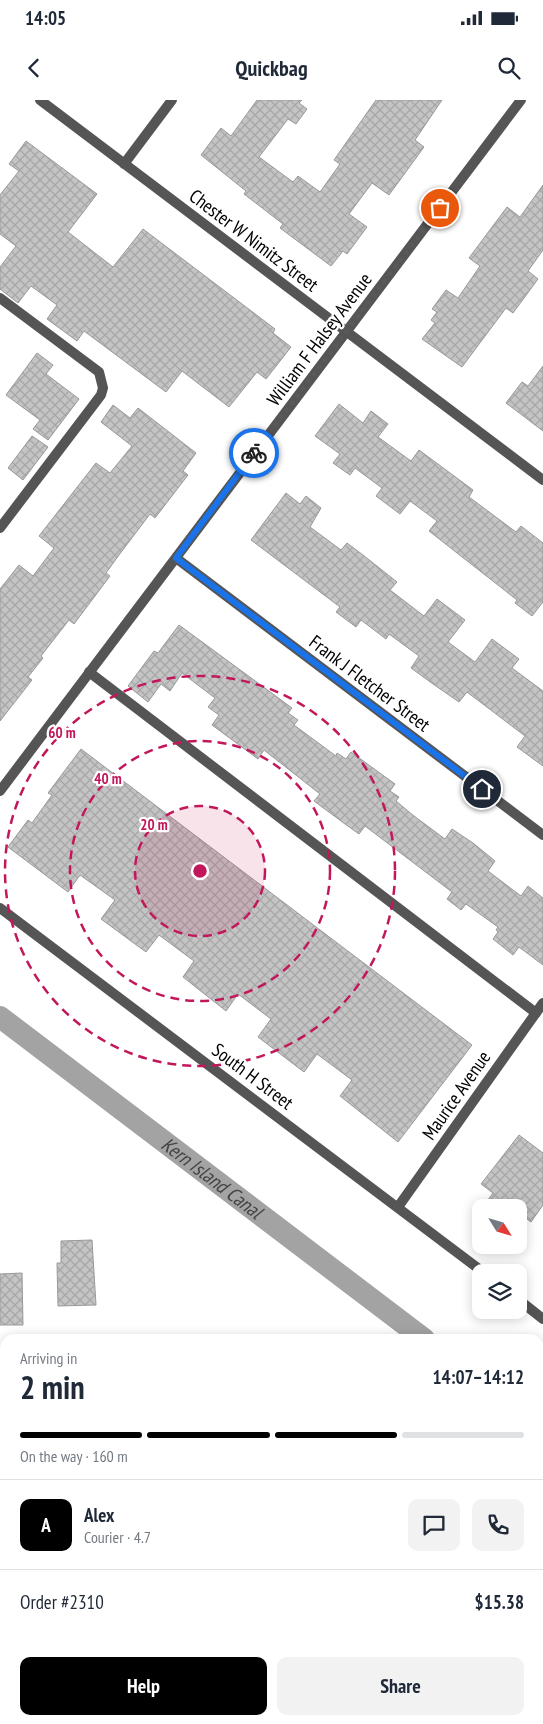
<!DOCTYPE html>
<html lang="en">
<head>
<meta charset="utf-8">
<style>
	:root { --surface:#fff; --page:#f2f2f3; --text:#1f2937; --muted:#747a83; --line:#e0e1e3; --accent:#000 }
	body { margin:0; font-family:"PT Sans Narrow",sans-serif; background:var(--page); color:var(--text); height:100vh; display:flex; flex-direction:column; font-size:19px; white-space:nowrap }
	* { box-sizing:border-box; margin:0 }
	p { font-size:16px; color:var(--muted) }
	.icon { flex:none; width:28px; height:28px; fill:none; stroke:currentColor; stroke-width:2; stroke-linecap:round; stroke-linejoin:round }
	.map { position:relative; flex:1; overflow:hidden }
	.panel { position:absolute; left:0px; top:1234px; width:544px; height:391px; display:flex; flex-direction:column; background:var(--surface); border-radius:15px 15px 0 0; box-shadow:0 2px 12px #0003 }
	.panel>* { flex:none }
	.needle { width:32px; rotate:127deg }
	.buttons { position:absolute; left:472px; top:1099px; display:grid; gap:10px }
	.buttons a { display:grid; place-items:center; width:55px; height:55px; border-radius:10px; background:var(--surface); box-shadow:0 2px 12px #0003; font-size:25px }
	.pin { position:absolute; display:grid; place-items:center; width:42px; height:42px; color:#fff; margin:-21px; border:2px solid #fff; border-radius:50%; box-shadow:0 1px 5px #0007 }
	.courier { position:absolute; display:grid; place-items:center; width:50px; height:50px; margin:-25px; border:4px solid #1a73e8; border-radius:50%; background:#fff; color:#222; box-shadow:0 1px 6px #0007 }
	.overview em { font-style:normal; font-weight:800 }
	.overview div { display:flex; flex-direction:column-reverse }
	.overview { display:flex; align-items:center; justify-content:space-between; height:85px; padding:0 20px }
	h1 { font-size:32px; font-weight:800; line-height:38px }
	.bar { display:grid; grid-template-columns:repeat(4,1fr); gap:8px 5px; align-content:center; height:60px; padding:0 20px }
	.bar i { height:6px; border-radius:4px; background:var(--line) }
	.bar .selected { background:var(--accent) }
	.bar p { grid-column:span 4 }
	.line { display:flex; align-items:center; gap:12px; padding:0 20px; border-top:1px solid var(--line) }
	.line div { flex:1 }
	.round { display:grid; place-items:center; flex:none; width:52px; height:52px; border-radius:10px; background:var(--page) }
	.primary-button { display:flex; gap:10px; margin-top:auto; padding:10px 20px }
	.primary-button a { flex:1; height:58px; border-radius:10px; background:var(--accent); color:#fff; font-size:20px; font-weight:800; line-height:58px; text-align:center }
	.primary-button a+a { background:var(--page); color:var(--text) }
	.status { display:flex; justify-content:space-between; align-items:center; height:35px; padding:0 25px; background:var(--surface); direction:ltr }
	.status svg { height:14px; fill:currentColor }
	header { display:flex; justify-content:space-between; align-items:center; height:65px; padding:0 20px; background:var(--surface); font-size:22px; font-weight:800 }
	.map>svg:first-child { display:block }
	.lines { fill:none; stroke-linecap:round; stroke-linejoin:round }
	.canal { stroke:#a3a3a3; stroke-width:22 }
	.building { fill:url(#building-cross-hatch); stroke:#999 }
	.service { stroke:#555; stroke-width:10 }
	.minor { stroke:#555; stroke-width:10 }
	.tertiary { stroke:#555; stroke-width:10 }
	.done { stroke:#595959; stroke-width:5; stroke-dasharray:0 9 }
	.route { stroke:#1a73e8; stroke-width:6 }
	.ring { fill:none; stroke:#c2185b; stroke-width:2.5; stroke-dasharray:9 6 }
	.labels { text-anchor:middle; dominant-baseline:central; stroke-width:4.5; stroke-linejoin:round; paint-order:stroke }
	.street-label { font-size:19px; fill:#000; stroke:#fff }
	.water-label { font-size:20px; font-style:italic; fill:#444; stroke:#fff }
	.centre { fill:#c2185b; stroke:#fff; stroke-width:2.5 }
	.ring-label { font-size:15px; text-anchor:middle; font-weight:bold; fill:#c2185b; stroke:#fff; stroke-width:4.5; stroke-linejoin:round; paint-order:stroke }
</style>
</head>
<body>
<div class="status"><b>14:05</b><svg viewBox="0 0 49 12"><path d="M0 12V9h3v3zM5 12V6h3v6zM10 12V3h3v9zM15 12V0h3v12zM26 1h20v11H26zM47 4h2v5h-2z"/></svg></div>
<header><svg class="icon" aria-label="back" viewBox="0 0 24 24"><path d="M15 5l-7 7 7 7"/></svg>Quickbag<svg class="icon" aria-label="search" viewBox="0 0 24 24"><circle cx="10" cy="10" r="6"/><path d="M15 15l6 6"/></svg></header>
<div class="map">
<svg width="543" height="1624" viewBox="0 0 543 1624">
	<defs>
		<pattern id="building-cross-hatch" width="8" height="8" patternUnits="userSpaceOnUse" patternTransform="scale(1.25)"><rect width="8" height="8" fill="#c4c4c4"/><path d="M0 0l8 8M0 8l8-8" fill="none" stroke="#a7a7a7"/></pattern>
	</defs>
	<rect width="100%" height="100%" fill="#fff"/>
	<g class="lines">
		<!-- canal -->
		<g class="canal">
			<path id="s1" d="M 0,917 L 424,1239"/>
			<path d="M 539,1325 L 543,1329"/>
		</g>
	</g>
	<!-- building -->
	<path class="building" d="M 257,0 L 302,0 L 299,3 L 307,9 L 296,24 L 288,19 L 259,57 L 293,82 L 298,76 L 320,92 L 340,64 L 334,60 L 376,0 L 442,0 L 415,40 L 424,47 L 389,95 L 372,83 L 349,114 L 367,127 L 347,154 L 343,151 L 331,166 L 280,128 L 283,124 L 244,94 L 246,91 L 201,55 L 221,28 L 231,36 Z
		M 26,41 L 97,94 L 68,132 L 113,167 L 143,129 L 275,229 L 273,233 L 291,247 L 266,279 L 257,272 L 229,307 L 182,271 L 166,292 L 84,231 L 77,241 L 47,219 L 57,205 L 31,186 L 18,203 L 0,189 L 0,167 L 16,146 L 0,134 L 0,95 L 19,71 L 9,64 Z
		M 543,85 L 543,150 L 528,171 L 538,179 L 513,213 L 506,208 L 462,267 L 422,239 L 435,223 L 431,220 L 437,212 L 432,209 L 446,190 L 458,198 L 480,166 L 469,158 L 507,107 L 520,117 Z
		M 37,253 L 53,265 L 46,274 L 79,299 L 48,340 L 33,329 L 40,320 L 6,295 Z
		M 543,266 L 543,331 L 506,303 L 522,282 L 528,286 Z
		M 339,304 L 363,323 L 371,311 L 388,324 L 378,337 L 411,361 L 419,350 L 473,390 L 469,397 L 516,432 L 521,426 L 543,443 L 543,502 L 532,516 L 515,503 L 517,500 L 429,431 L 437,421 L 410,401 L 400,414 L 376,396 L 382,388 L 355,368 L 350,375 L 333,363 L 340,354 L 315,336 Z
		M 113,305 L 130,318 L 138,308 L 196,353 L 183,371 L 188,375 L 155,418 L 150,414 L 119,455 L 106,473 L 110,476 L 74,524 L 69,520 L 41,556 L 43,558 L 28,577 L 32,580 L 0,621 L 0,489 L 19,465 L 33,476 L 54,448 L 39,436 L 96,363 L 110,373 L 132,346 L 101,322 Z
		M 32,336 L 48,347 L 23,380 L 8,368 Z
		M 286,393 L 300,404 L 306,396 L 321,408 L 310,427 L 341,450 L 347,443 L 363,455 L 397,482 L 390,490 L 424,516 L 437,499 L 465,520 L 448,542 L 475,562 L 492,539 L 519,559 L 512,568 L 543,591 L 543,666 L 517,647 L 525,636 L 467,592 L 459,602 L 433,584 L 411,568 L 419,556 L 389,534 L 386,539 L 361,520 L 356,527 L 336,512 L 340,507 L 251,440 Z
		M 179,525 L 292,608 L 288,613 L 298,620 L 294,625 L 336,656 L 337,653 L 346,659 L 351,652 L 395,684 L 390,691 L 399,697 L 396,701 L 414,716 L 445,739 L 452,729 L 473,743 L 495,761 L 488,771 L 521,796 L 528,786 L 543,798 L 543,865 L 519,847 L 513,855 L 493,839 L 498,832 L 496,830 L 498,827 L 466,804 L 461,810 L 447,799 L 452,792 L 365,726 L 359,734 L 345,724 L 314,701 L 320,694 L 264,650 L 258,659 L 212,625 L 219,615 L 208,607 L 215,598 L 182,573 L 170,591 L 161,584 L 148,602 L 128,586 L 154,551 L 158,553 Z
		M 81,649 L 472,945 L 398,1042 L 340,996 L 352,980 L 317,954 L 304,972 L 258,937 L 271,919 L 238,894 L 226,911 L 183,877 L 194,861 L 159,835 L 146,852 L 101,819 L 115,800 L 80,775 L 68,792 L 8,747 L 28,720 L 32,723 L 52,695 L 48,693 Z
		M 519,1035 L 543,1053 L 543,1105 L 531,1122 L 519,1113 L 519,1108 L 482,1108 L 493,1093 L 481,1084 Z
		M 92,1140 L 96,1205 L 58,1206 L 57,1163 L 61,1163 L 61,1141 Z
		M 22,1173 L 23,1225 L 0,1225 L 0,1174 Z"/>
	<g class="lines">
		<!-- service -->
		<path class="service" d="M 0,198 L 99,272 L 103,288 L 101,295 L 0,428
			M 89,572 L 536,913"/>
		<!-- minor -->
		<path class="minor" d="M 40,0 L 543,380
			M 124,64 L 172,0
			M 176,458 L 543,735
			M 0,691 L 521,0
			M 398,1107 L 543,903
			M 539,1562 L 543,1565
			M 225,1624 L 228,1620"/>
		<!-- tertiary -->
		<path class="tertiary" d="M 0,808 L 483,1172
			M 519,1200 L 543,1219"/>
	</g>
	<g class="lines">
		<!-- done -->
		<path class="done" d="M 254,353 L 440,108"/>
		<!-- route -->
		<path class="route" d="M 254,353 L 176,458 L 482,689"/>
	</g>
	<!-- distance rings -->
	<circle cx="200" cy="771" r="65" fill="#c2185b" fill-opacity=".12"/>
	<g class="ring">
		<circle cx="200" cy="771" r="65"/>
		<circle cx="200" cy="771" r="130"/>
		<circle cx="200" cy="771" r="195"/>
	</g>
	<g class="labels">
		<!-- street labels -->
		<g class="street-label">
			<text transform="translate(254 140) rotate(37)">Chester W Nimitz Street</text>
			<text transform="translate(319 239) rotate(-53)">William F Halsey Avenue</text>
			<text transform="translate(370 583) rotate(37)">Frank J Fletcher Street</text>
			<text transform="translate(253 976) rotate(37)">South H Street</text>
			<text transform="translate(456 995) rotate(-55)">Maurice Avenue</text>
		</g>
		<!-- water labels -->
		<g class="water-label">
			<text stroke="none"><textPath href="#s1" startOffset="266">Kern Island Canal</textPath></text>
		</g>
	</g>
	<circle cx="200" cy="771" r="8" class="centre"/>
	<g class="ring-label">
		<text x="62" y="638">60 m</text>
		<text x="108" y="684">40 m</text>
		<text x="154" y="730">20 m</text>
	</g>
</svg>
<div class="buttons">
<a><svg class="needle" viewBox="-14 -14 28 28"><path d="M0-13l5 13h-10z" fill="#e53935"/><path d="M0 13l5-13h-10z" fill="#747a83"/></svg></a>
<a><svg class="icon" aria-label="layers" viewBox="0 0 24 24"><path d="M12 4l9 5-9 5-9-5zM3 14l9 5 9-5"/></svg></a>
</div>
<div class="pin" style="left:440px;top:108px;background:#ea580c"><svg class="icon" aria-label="bag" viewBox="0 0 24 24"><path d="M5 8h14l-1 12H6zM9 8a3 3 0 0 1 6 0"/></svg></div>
<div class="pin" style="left:482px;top:689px;background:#1f2937"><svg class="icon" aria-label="home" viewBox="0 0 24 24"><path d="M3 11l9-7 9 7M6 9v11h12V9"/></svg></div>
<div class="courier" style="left:254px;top:353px"><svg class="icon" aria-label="bike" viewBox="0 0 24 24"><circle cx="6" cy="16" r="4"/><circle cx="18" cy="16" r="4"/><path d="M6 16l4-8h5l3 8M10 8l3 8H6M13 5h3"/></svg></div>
<section class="panel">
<div class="overview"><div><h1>2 min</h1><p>Arriving in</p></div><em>14:07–14:12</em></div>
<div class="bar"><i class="selected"></i><i class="selected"></i><i class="selected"></i><i></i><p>On the way · 160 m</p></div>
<div class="line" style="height:90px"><b class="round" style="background:var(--accent);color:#fff">A</b><div><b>Alex</b><p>Courier · 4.7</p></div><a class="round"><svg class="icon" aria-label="chat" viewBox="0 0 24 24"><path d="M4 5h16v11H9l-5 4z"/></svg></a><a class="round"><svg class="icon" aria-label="phone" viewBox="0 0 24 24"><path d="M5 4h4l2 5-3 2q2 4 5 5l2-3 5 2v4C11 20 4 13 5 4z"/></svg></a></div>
<div class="line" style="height:65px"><div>Order #2310</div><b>$15.38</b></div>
<div class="primary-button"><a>Help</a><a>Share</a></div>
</section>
</div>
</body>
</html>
